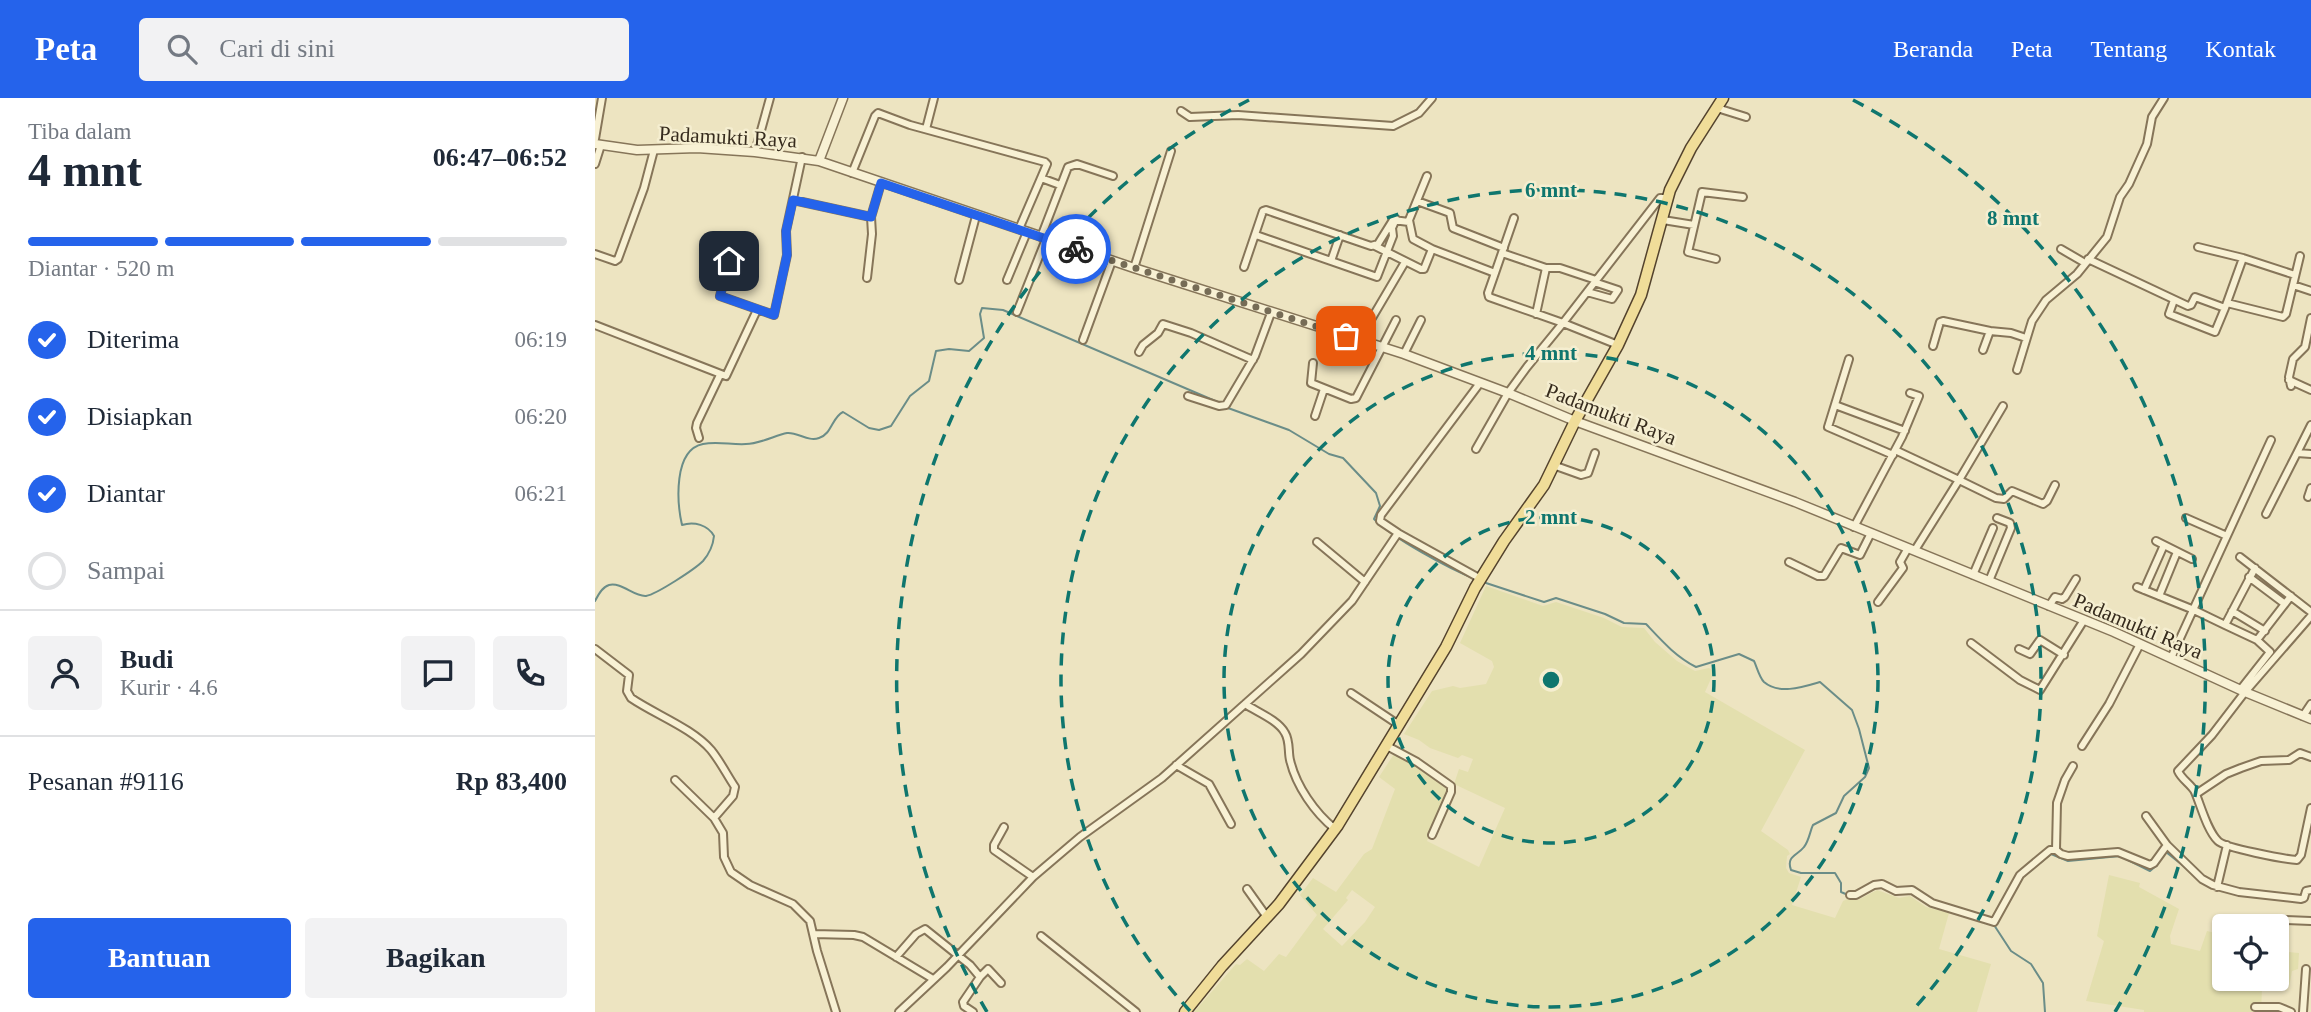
<!DOCTYPE html>
<html lang="id">
<head>
<meta charset="utf-8">
<style>
	:root { --surface:#fff; --page:#f2f2f3; --text:#1f2937; --muted:#747a83; --line:#e0e1e3; --accent:#2563eb }
	body { margin:0; font-family:"Times New Roman",serif; background:var(--page); color:var(--text); height:100vh; display:flex; flex-direction:column; font-size:26px; white-space:nowrap }
	* { box-sizing:border-box; margin:0 }
	p { font-size:23px; color:var(--muted) }
	.icon { flex:none; width:38px; height:38px; fill:none; stroke:currentColor; stroke-width:2; stroke-linecap:round; stroke-linejoin:round }
	.map { position:relative; flex:1; overflow:hidden }
	.drawer { display:flex; flex-direction:column; background:var(--surface); width:595px }
	.drawer>* { flex:none }
	.fabs { position:absolute; left:1617px; top:816px; display:grid; gap:14px }
	.fabs a { display:grid; place-items:center; width:77px; height:77px; border-radius:7px; background:var(--surface); box-shadow:0 2px 5px #0004; font-size:35px }
	.pin { position:absolute; display:grid; place-items:center; width:60px; height:60px; color:#fff; margin:-30px; border-radius:14px; box-shadow:0 4px 10px #0006 }
	.courier { position:absolute; display:grid; place-items:center; width:70px; height:70px; margin:-35px; border:5px solid #2563eb; border-radius:50%; background:#fff; color:#222; box-shadow:0 2px 9px #0007 }
	.headline em { font-style:normal; font-weight:700 }
	.headline div { display:flex; flex-direction:column-reverse }
	.headline { display:flex; align-items:center; justify-content:space-between; height:119px; padding:0 28px }
	h1 { font-size:46px; font-weight:700; line-height:52px }
	.bar { display:grid; grid-template-columns:repeat(4,1fr); gap:10px 7px; align-content:center; height:84px; padding:0 28px }
	.bar i { height:9px; border-radius:5px; background:var(--line) }
	.bar .on { background:var(--accent) }
	.bar p { grid-column:span 4 }
	.line { display:flex; align-items:center; gap:18px; padding:0 28px; border-top:2px solid var(--line) }
	.line div { flex:1 }
	.round { display:grid; place-items:center; flex:none; width:74px; height:74px; border-radius:7px; background:var(--page) }
	ol { padding:0 28px; list-style:none }
	li { display:flex; align-items:center; gap:21px; height:77px }
	li p { margin-inline-start:auto }
	li .icon { padding:7px; border-radius:50%; background:var(--accent); color:#fff; stroke-width:4 }
	li:last-child { color:var(--muted) }
	li i { width:38px; height:38px; border:4px solid var(--line); border-radius:50% }
	.action { display:flex; gap:14px; margin-top:auto; padding:14px 28px }
	.action a { flex:1; height:80px; border-radius:7px; background:var(--accent); color:#fff; font-size:28px; font-weight:700; line-height:80px; text-align:center }
	.action a+a { background:var(--page); color:var(--text) }
	header { display:flex; align-items:center; gap:42px; box-sizing:border-box; height:98px; padding:0 35px; background:var(--accent); color:#fff }
	header strong { font-size:33px }
	nav { display:flex; gap:38px; margin-inline-start:auto; font-size:24px }
	.search { width:490px; height:63px; background:var(--page); display:flex; align-items:center; gap:18px; box-sizing:border-box; padding:0 24px; border-radius:7px; color:var(--muted); font-size:26px }
	main { display:flex; flex:1; min-height:0 }
	.map>svg:first-child { display:block }
	.farmland { fill:#e3dfae; fill-rule:evenodd }
	.lines { fill:none; stroke-linecap:round; stroke-linejoin:round }
	.stream { stroke:#6b8d88; stroke-width:2 }
	.minor-casing { stroke:#867559; stroke-width:10 }
	.tertiary-casing { stroke:#867559; stroke-width:11 }
	.primary-casing { stroke:#54432d; stroke-width:13 }
	.minor { stroke:#f8f1d4; stroke-width:6 }
	.tertiary { stroke:#f8f1d4; stroke-width:8 }
	.primary { stroke:#f0dd99; stroke-width:10 }
	.done { stroke:#766c56; stroke-width:7; stroke-dasharray:0 12.6 }
	.route { stroke:#2563eb; stroke-width:9 }
	.ring { fill:none; stroke:#0f766e; stroke-width:3.5; stroke-dasharray:12 9 }
	.labels { text-anchor:middle; dominant-baseline:central; stroke-width:5; stroke-linejoin:round; paint-order:stroke }
	.street-label { font-size:21px; fill:#362b1d; stroke:#f5eed0 }
	.centre { fill:#0f766e; stroke:#f5eed0; stroke-width:3.5 }
	.ring-label { font-size:21px; text-anchor:middle; font-weight:bold; fill:#0f766e; stroke:#f5eed0; stroke-width:5; stroke-linejoin:round; paint-order:stroke }
</style>
</head>
<body>
<header>
<strong>Peta</strong>
<div class="search"><svg class="icon" aria-label="search" viewBox="0 0 24 24"><circle cx="10" cy="10" r="6"/><path d="M15 15l6 6"/></svg>Cari di sini</div>
<nav><a>Beranda</a><a>Peta</a><a>Tentang</a><a>Kontak</a></nav>
</header>
<main>
<section class="drawer">
<div class="headline"><div><h1>4 mnt</h1><p>Tiba dalam</p></div><em>06:47–06:52</em></div>
<div class="bar"><i class="on"></i><i class="on"></i><i class="on"></i><i></i><p>Diantar · 520 m</p></div>
<ol>
<li><svg class="icon" aria-label="check" viewBox="0 0 24 24"><path d="M5 12l5 5 9-10"/></svg>Diterima<p>06:19</p></li>
<li><svg class="icon" aria-label="check" viewBox="0 0 24 24"><path d="M5 12l5 5 9-10"/></svg>Disiapkan<p>06:20</p></li>
<li><svg class="icon" aria-label="check" viewBox="0 0 24 24"><path d="M5 12l5 5 9-10"/></svg>Diantar<p>06:21</p></li>
<li><i></i>Sampai</li>
</ol>
<div class="line" style="height:126px"><a class="round"><svg class="icon" aria-label="person" viewBox="0 0 24 24"><circle cx="12" cy="8" r="4"/><path d="M4 21q1-7 8-7t8 7"/></svg></a><div><b>Budi</b><p>Kurir · 4.6</p></div><a class="round"><svg class="icon" aria-label="chat" viewBox="0 0 24 24"><path d="M4 5h16v11H9l-5 4z"/></svg></a><a class="round"><svg class="icon" aria-label="phone" viewBox="0 0 24 24"><path d="M5 4h4l2 5-3 2q2 4 5 5l2-3 5 2v4C11 20 4 13 5 4z"/></svg></a></div>
<div class="line" style="height:91px"><div>Pesanan #9116</div><b>Rp 83,400</b></div>
<div class="action"><a>Bantuan</a><a>Bagikan</a></div>
</section>
<div class="map">
<svg width="1716" height="914" viewBox="0 0 1716 914">
	<rect width="100%" height="100%" fill="#ede4c1"/>
	<!-- farmland -->
	<path class="farmland" d="M 891,488 L 948,508 L 961,504 L 1009,520 L 1027,529 L 1049,530 L 1060,544 L 1082,563 L 1100,573 L 1114,570 L 1119,574 L 1110,594 L 1210,652 L 1166,733 L 1193,752 L 1195,756 L 1192,758 L 1191,770 L 1194,775 L 1206,779 L 1197,807 L 1240,820 L 1248,803 L 1252,801 L 1263,802 L 1282,792 L 1304,800 L 1315,798 L 1331,809 L 1354,815 L 1344,851 L 1396,866 L 1382,914 L 599,914 L 641,866 L 645,867 L 652,861 L 669,873 L 684,856 L 691,859 L 722,817 L 705,797 L 718,780 L 741,794 L 769,756 L 777,751 L 800,691 L 784,679 L 799,656 L 820,667 L 855,690 L 832,743 L 884,769 L 910,710 L 859,686 L 864,671 L 873,674 L 878,661 L 867,657 L 863,660 L 835,650 L 824,642 L 809,636 L 837,593 L 858,588 L 865,590 L 891,586 L 899,569 L 897,563 L 865,545 ZM 757,792 L 780,809 L 770,824 L 747,848 L 728,831 L 753,802 L 751,800 Z
		M 1514,777 L 1545,785 L 1544,789 L 1584,811 L 1575,838 L 1576,846 L 1605,853 L 1612,833 L 1629,837 L 1629,880 L 1682,880 L 1682,853 L 1704,855 L 1703,871 L 1697,873 L 1694,889 L 1667,891 L 1666,914 L 1549,914 L 1549,912 L 1491,903 L 1509,843 L 1502,838 Z"/>
	<g class="lines">
		<!-- stream -->
		<path class="stream" d="M 633,310 L 694,332 L 734,356 L 748,360 L 781,395 L 785,408 L 779,421 C 799,441 853,470 880,481
			M 888,484 L 949,504 L 961,500 L 1010,516 L 1029,525 L 1051,526 C 1067,543 1080,558 1101,569 L 1144,556 L 1159,563 C 1162,569 1164,579 1169,584 C 1184,597 1208,589 1225,584 L 1257,612 L 1264,631 L 1274,670 L 1270,679 L 1249,698 L 1241,715 L 1218,727 C 1215,733 1214,743 1209,749 C 1202,758 1191,758 1196,772 L 1206,775 L 1240,775 L 1246,785 L 1246,794 L 1253,797
			M 0,503 C 3,497 7,489 14,487 C 27,484 39,499 51,498 C 62,496 100,471 108,463 C 114,456 118,448 119,438 C 113,427 99,423 87,427 C 82,405 78,352 108,346 C 122,343 137,347 151,346 C 165,346 181,337 192,335 C 203,334 213,344 224,340 C 237,336 237,319 248,314 L 274,330 L 284,332 L 296,328 L 315,298 L 334,283 L 341,253 L 354,251 L 374,253 L 389,240 L 385,216 L 387,210 L 408,212 L 625,305
			M 1571,754 L 1591,770
			M 1429,778 L 1456,756 L 1473,763 L 1525,758 L 1555,773 L 1562,767
			M 1399,827 L 1416,853 L 1436,866 L 1448,885 L 1450,914"/>
		<!-- minor casing -->
		<g class="minor-casing">
			<path id="minor" d="M 1122,10 L 1151,19
				M 586,13 L 595,19 L 643,17 L 798,28 L 824,15 L 837,0
				M 331,31 L 339,0
				M 0,41 L 7,0
				M 160,54 L 175,0
				M 0,66 L 6,47
				M 257,75 L 280,18 L 283,15 L 315,27 L 450,64 L 452,66 L 446,80
				M 832,78 L 814,122 L 818,141 L 837,151
				M 198,102 L 276,119
				M 822,103 L 855,115 L 858,130 L 909,150
				M 1068,122 L 1099,127
				M 424,131 L 446,80 L 465,87
				M 661,137 L 782,179 L 798,138 L 797,130 L 801,121
				M 446,139 L 473,69 L 482,66 L 518,78
				M 780,148 L 826,171 L 829,171 L 837,151 L 900,175 L 893,195 L 894,199 L 968,225 L 932,269 L 913,295 L 881,351
				M 1466,151 L 1490,165
				M 907,155 L 951,170 L 941,216
				M 0,156 L 20,163 L 23,161 L 49,90 L 59,52
				M 1705,158 L 1698,187 L 1716,193
				M 1648,160 L 1700,177
				M 1121,161 L 1093,154 L 1107,94 L 1148,99
				M 1493,161 L 1593,208 L 1596,207 L 1600,199 L 1630,210 L 1648,160 L 1603,149
				M 134,163 L 125,198 L 179,217 L 192,157 L 191,133 L 207,59
				M 736,163 L 745,137
				M 649,169 L 668,113 L 671,112 L 776,148 L 783,146 L 798,122 L 814,124
				M 539,170 L 576,53
				M 951,170 L 965,170 L 1001,182
				M 900,175 L 919,120
				M 272,180 L 277,136 L 276,119 L 286,85
				M 364,182 L 381,118
				M 412,182 L 432,134
				M 992,194 L 1017,201 L 1023,192 L 999,184
				M 1579,202 L 1574,216 L 1620,234 L 1630,210
				M 1632,205 L 1688,219 L 1691,216 L 1698,187
				M 422,214 L 451,141
				M 0,227 L 131,278 L 162,212
				M 488,242 L 517,163
				M 764,242 L 810,164
				M 1023,247 L 968,225 L 1065,100 L 1073,100
				M 1338,248 L 1345,224 L 1348,223 L 1395,233
				M 1388,252 L 1395,233 L 1416,235 L 1431,240
				M 544,254 L 548,247 L 563,235 L 568,226 L 596,235 L 658,262
				M 809,256 L 826,222
				M 1254,261 L 1233,329 L 1298,357
				M 718,265 L 716,285 L 756,301 L 761,300 L 801,222
				M 1422,272 L 1437,223 L 1451,202 L 1482,176 L 1512,139 L 1525,99 L 1534,86 L 1552,46 L 1557,19 L 1569,0
				M 1694,282 L 1716,292
				M 1696,288 L 1694,279 L 1698,261 L 1710,249 L 1716,220
				M 593,298 L 624,308 L 631,307 L 660,258 L 676,215
				M 1240,307 L 1310,333
				M 1408,308 L 1364,382 L 1401,400 L 1409,401 L 1417,393 L 1448,406 L 1452,403 L 1460,387
				M 720,318 L 729,291
				M 104,340 L 101,330 L 102,325 L 125,277
				M 1300,352 L 1364,382 L 1320,452
				M 1702,355 L 1716,327
				M 958,367 L 986,377 L 993,375 L 1000,355
				M 1713,399 L 1716,390
				M 1671,416 L 1702,355 L 1716,356
				M 1591,420 L 1632,438
				M 1259,429 L 1307,339 L 1324,298 L 1315,295
				M 803,435 L 886,481
				M 1561,443 L 1597,461
				M 722,444 L 770,484
				M 1645,459 L 1716,514
				M 1194,464 L 1223,478 L 1229,478 L 1246,450 L 1265,457 L 1276,435
				M 1378,477 L 1398,430
				M 1654,479 L 1690,506
				M 1394,483 L 1416,430 L 1415,425 L 1402,420
				M 1542,489 L 1599,512 L 1630,527
				M 1549,492 L 1569,447
				M 1564,498 L 1582,454
				M 1283,504 L 1308,470 L 1305,464 L 1313,450
				M 1454,508 L 1460,499 L 1467,501 L 1470,499 L 1481,481
				M 1637,513 L 1670,533
				M 1716,518 L 1650,594 L 1617,637 L 1583,673 C 1587,682 1596,686 1600,694 C 1606,708 1612,732 1623,743 C 1630,750 1689,761 1702,762 L 1706,757 L 1716,710
				M 1662,542 L 1696,498
				M 1376,545 L 1425,582 L 1445,592 L 1489,522
				M 0,551 L 34,577 L 32,593 L 36,600 C 61,617 97,630 116,652 C 125,663 132,677 140,689 L 138,698 L 119,720 L 128,735 L 129,759 L 136,774 L 155,787 L 198,806 L 215,823 L 222,853 L 241,914
				M 1424,551 L 1435,556 L 1445,542 L 1469,557
				M 1576,560 L 1676,342
				M 1645,592 L 1675,554 L 1662,542 L 1630,527 L 1660,470
				M 756,595 L 804,627
				M 650,606 C 662,614 683,622 690,635 C 695,643 693,654 695,662 C 701,688 720,715 740,731
				M 1708,618 L 1716,606
				M 792,648 L 822,664 L 856,688 L 856,694 L 837,737
				M 1487,648 L 1514,606 L 1545,546
				M 581,667 L 614,686 L 636,726
				M 1478,668 L 1470,682 L 1462,705 L 1461,752 L 1466,756 L 1473,758 L 1523,754 L 1555,767 L 1559,765 L 1572,747 L 1607,781 L 1618,787 L 1644,794 L 1706,801 L 1709,800 L 1711,793 L 1716,792
				M 80,682 L 119,720
				M 1601,696 L 1631,676 L 1646,670 L 1666,663 L 1694,662 L 1705,655 L 1716,659
				M 1551,718 L 1572,747
				M 409,729 L 399,747 L 399,752 L 438,779
				M 1622,789 L 1632,747
				M 652,791 L 672,819
				M 1255,797 L 1261,797 L 1279,787 L 1287,786 L 1301,793 L 1317,792 L 1337,805 L 1399,824 L 1425,777 L 1455,752 L 1461,752
				M 1689,822 L 1716,823
				M 219,836 L 259,837 L 268,839 L 338,881
				M 446,838 L 541,914
				M 301,859 L 321,836 L 330,831 L 375,867 L 385,879 L 393,871 L 406,885
				M 1660,909 L 1684,909 L 1696,914
				M 304,914 L 352,869 L 438,779 L 485,739 L 567,680 L 706,556 L 757,503 L 803,435 L 785,423 L 786,417 L 885,285
				M 378,914 L 369,908 L 368,904 L 385,879
				M 1708,914 L 1711,871"/>
		</g>
		<!-- tertiary casing -->
		<g class="tertiary-casing">
			<path id="tertiary" d="M 0,46 L 42,52 L 102,50 L 160,54 L 224,63 L 539,170 L 809,256 L 913,295 L 980,323 L 1200,404 L 1519,534 L 1650,594 L 1716,621
				M 224,63 L 248,0"/>
		</g>
		<!-- primary casing -->
		<g class="primary-casing">
			<path id="primary" d="M 590,914 L 627,868 L 684,806 L 743,727 L 851,549 L 880,490 L 909,443 L 949,387 L 980,323 L 1023,247 L 1046,197 L 1075,92 L 1096,50 L 1128,0"/>
		</g>
		<!-- minor -->
		<use href="#minor" class="minor"/>
		<!-- tertiary -->
		<use href="#tertiary" class="tertiary"/>
		<!-- primary -->
		<use href="#primary" class="primary"/>
	</g>
	<g class="lines">
		<!-- done -->
		<path class="done" d="M 481,151 L 751,238"/>
		<!-- route -->
		<path class="route" d="M 134,163 L 125,198 L 179,217 L 192,157 L 191,133 L 198,102 L 276,119 L 286,85 L 481,151"/>
	</g>
	<!-- distance rings -->
	<g class="ring">
		<circle cx="956" cy="582" r="163"/>
		<circle cx="956" cy="582" r="327"/>
		<path d="M595 913A490 490 0 1 1 1317 913"/>
		<path d="M392 914A654 654 0 0 1 654 2M1258 2A654 654 0 0 1 1520 914"/>
	</g>
	<g class="labels">
		<!-- street labels -->
		<g class="street-label">
			<text transform="translate(133 39) rotate(3)">Padamukti Raya</text>
			<text transform="translate(1016 316) rotate(21)">Padamukti Raya</text>
			<text transform="translate(1543 528) rotate(23)">Padamukti Raya</text>
		</g>
	</g>
	<circle cx="956" cy="582" r="10" class="centre"/>
	<g class="ring-label">
		<text x="956" y="99">6 mnt</text>
		<text x="1418" y="127">8 mnt</text>
		<text x="956" y="262">4 mnt</text>
		<text x="956" y="426">2 mnt</text>
	</g>
</svg>
<div class="fabs">
<a><svg class="icon" aria-label="locate" viewBox="0 0 24 24"><circle cx="12" cy="12" r="6"/><path d="M12 2v4M12 18v4M2 12h4M18 12h4"/></svg></a>
</div>
<div class="pin" style="left:751px;top:238px;background:#ea580c"><svg class="icon" aria-label="bag" viewBox="0 0 24 24"><path d="M5 8h14l-1 12H6zM9 8a3 3 0 0 1 6 0"/></svg></div>
<div class="pin" style="left:134px;top:163px;background:#1f2937"><svg class="icon" aria-label="home" viewBox="0 0 24 24"><path d="M3 11l9-7 9 7M6 9v11h12V9"/></svg></div>
<div class="courier" style="left:481px;top:151px"><svg class="icon" aria-label="bike" viewBox="0 0 24 24"><circle cx="6" cy="16" r="4"/><circle cx="18" cy="16" r="4"/><path d="M6 16l4-8h5l3 8M10 8l3 8H6M13 5h3"/></svg></div>
</div>
</main>
</body>
</html>
